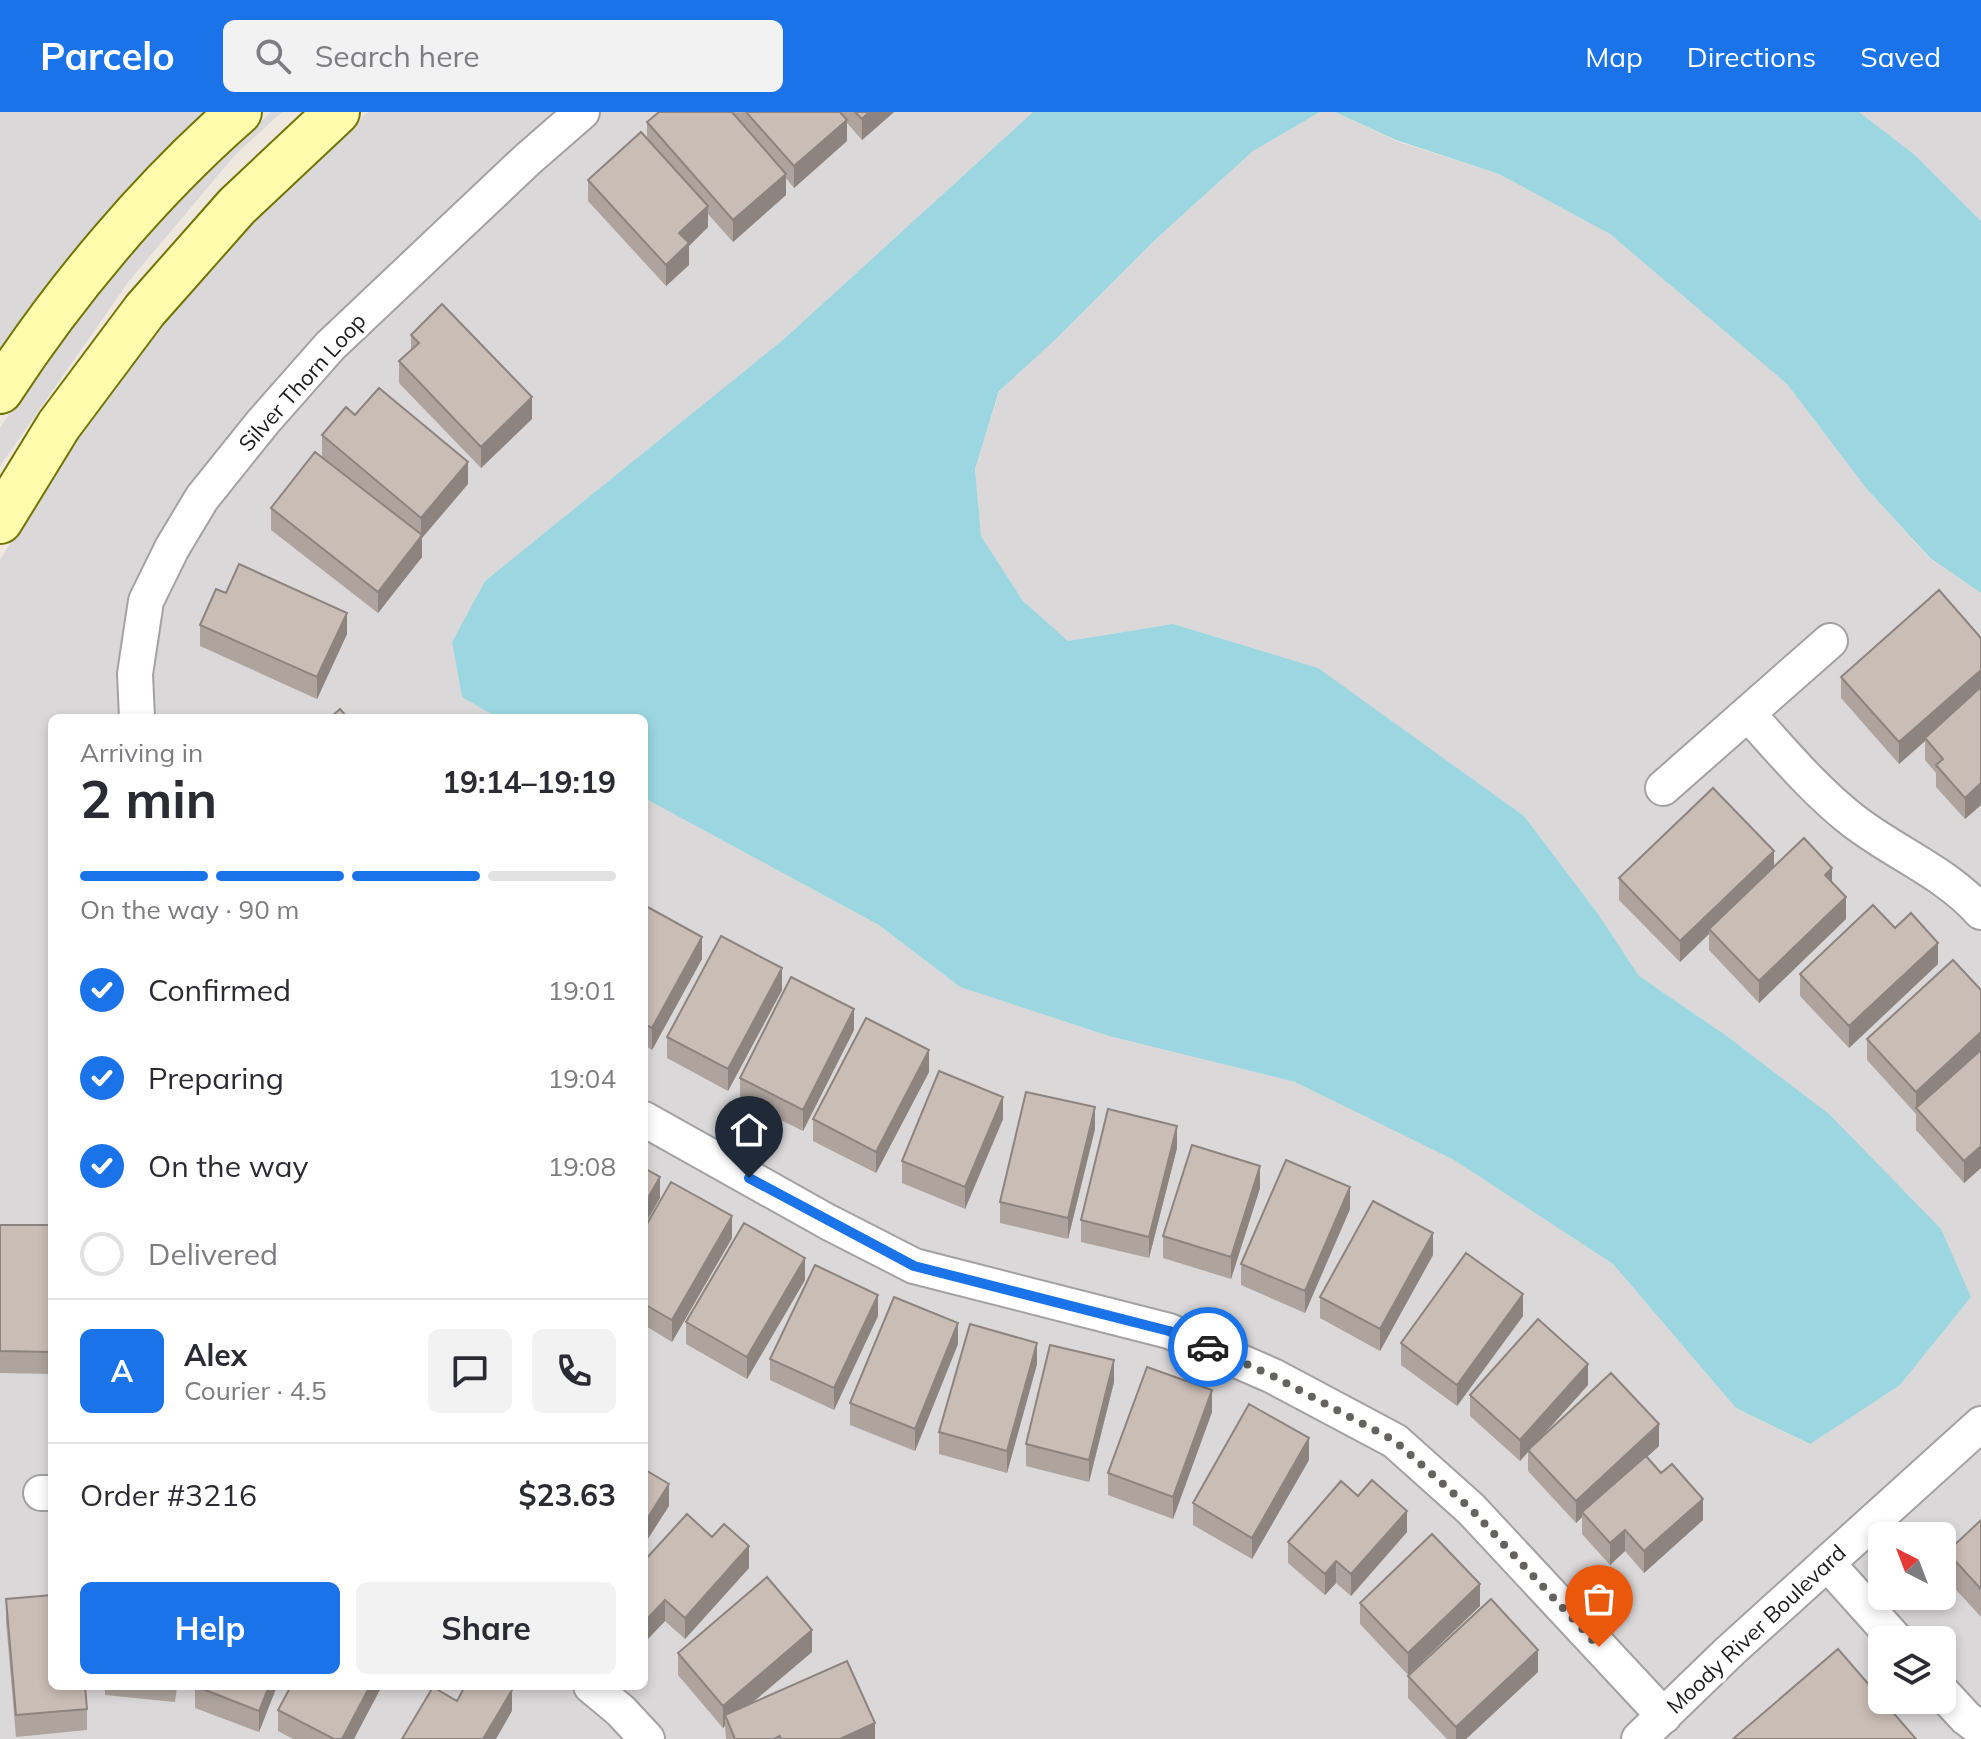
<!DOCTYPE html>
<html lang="en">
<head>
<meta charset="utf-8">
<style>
	:root { --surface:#fff; --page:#f2f2f3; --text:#2b2b33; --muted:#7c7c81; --line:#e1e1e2; --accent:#1a73e8 }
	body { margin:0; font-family:Mulish,sans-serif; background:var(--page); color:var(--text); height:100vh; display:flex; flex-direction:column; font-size:30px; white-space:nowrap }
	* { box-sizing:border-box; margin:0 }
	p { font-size:26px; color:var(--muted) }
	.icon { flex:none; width:44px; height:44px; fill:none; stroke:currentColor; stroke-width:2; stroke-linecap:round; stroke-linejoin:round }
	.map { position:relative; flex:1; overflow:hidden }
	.drawer { position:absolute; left:48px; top:602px; width:600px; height:976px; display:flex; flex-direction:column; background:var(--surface); border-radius:12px; box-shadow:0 4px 12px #0003 }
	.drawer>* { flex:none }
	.needle { width:52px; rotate:318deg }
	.buttons { position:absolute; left:1868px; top:1410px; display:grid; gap:16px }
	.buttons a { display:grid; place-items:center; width:88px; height:88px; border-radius:12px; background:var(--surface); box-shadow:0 4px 12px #0003; font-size:40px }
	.pin { position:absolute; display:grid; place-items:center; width:68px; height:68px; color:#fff; margin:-82px -34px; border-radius:50% 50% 50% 0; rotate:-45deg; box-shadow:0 0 8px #0007 }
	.pin .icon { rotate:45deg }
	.courier { position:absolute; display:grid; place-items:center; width:80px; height:80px; margin:-40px; border:6px solid #1a73e8; border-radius:50%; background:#fff; color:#222; box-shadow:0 2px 10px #0007 }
	.head em { font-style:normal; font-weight:700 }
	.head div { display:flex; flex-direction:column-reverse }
	.head { display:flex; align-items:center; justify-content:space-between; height:136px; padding:0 32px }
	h1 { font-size:52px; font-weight:700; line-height:60px }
	.bar { display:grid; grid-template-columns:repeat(4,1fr); gap:12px 8px; align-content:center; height:96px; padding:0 32px }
	.bar i { height:10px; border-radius:6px; background:var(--line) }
	.bar .current { background:var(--accent) }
	.bar p { grid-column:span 4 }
	.line { display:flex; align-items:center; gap:20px; padding:0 32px; border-top:2px solid var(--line) }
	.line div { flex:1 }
	.round { display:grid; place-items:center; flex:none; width:84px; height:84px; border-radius:12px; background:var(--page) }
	ol { padding:0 32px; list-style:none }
	li { display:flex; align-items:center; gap:24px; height:88px }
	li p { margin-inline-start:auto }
	li .icon { padding:8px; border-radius:50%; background:var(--accent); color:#fff; stroke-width:4 }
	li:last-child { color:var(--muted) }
	li i { width:44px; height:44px; border:4px solid var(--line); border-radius:50% }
	.action { display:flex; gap:16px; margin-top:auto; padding:16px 32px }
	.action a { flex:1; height:92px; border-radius:12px; background:var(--accent); color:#fff; font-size:32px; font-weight:700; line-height:92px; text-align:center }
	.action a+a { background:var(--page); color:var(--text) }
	header { display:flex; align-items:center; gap:48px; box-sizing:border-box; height:112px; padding:0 40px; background:var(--accent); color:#fff }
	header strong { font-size:38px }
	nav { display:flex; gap:44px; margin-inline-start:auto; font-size:28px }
	.search { width:560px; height:72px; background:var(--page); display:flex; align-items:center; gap:20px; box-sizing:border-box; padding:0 28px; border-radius:12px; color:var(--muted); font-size:30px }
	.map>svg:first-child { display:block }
	.residential { fill:#dad8d8; fill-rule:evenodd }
	.water { fill:#9bd6e1 }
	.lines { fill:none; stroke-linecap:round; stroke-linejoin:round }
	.street-casing { stroke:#a2a2a2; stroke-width:38 }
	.secondary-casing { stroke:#717500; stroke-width:48 }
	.street { stroke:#fff; stroke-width:34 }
	.secondary { stroke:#fffdad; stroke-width:44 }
	.wall { fill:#aea39d }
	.shaded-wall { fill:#8d847f }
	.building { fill:#cabdb6; stroke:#8d847f; stroke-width:2 }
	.done { stroke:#656360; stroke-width:8; stroke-dasharray:0 14.4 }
	.route { stroke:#1a73e8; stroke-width:10 }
	.labels { text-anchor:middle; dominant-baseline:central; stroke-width:8; stroke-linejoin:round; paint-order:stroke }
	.street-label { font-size:22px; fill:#1b1b1b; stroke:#fff }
</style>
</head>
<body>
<header>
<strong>Parcelo</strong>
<div class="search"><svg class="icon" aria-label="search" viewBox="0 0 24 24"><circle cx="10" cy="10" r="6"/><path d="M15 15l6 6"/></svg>Search here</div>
<nav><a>Map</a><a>Directions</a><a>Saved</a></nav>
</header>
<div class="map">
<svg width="1981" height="1627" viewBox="0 0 1981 1627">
	<rect width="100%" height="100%" fill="#eee8df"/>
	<!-- residential -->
	<path class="residential" d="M 0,0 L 209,0 L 0,241 Z
		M 271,0 L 282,0 L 235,43 L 129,169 L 0,354 L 0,316 L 39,257 L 116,158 L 157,111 Z
		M 368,0 L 1033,0 L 784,227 L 485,469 L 452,530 L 462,585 L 498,606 L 52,606 L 52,1574 L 644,1574 L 644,686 L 879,813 L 960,875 L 1109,924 L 1295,970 L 1454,1048 L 1613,1152 L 1736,1296 L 1809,1332 L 1900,1273 L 1971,1185 L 1724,922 L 1639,864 L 1596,799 L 1524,704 L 1317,556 L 1173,512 L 1068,529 L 1023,489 L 981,424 L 975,357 L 1000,278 L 1056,227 L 1157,126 L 1253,39 L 1320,0 L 1335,0 L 1396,29 L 1499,62 L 1610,122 L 1787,272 L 1866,376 L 1929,446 L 1981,481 L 1981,1627 L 0,1627 L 0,448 L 76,325 L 161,211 L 251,108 ZM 1882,1424 L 1942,1424 L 1942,1484 L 1882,1484 ZM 1882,1528 L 1942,1528 L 1942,1588 L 1882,1588 Z
		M 1859,0 L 1981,0 L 1981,109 L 1915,43 Z"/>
	<!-- water -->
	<path class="water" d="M 1033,0 L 1320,0 L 1253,39 L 1157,126 L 1056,227 L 999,279 L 975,357 L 981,424 L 1023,489 L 1068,529 L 1173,512 L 1318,556 L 1524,704 L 1596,799 L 1639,864 L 1724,922 L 1829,1002 L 1941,1117 L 1971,1185 L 1900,1273 L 1810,1332 L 1736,1296 L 1613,1152 L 1454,1048 L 1295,970 L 1109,924 L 960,875 L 879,813 L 644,686 L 644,606 L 498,606 L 462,585 L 452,530 L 485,469 L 784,227 Z
		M 1335,0 L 1859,0 L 1915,43 L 1981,109 L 1981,481 L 1930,446 L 1866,376 L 1787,272 L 1610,122 L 1499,62 L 1396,28 Z"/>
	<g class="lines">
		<!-- street casing -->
		<g class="street-casing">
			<path id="street" d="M 1748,602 C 1781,638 1813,677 1851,707 C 1894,741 1944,759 1981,800
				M 137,606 L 135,562 L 146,489 L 172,436 L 202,386 L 263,310 L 330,234 L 528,47 L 582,0
				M 1663,676 L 1830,529
				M 644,1007 L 828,1110 L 914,1154 L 1169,1219 L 1273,1264 L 1395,1329 L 1471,1397 L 1664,1604
				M 41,1381 L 52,1381
				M 1827,1451 L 1896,1528
				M 591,1574 L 621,1599 L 647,1627
				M 1942,1580 L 1966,1606 L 1981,1617
				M 1639,1627 L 1730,1539 L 1981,1312"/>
		</g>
		<!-- secondary casing -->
		<g class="secondary-casing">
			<path id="secondary" d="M 0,279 C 66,178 149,79 239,0
				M 0,409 L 59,313 L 145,198 L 237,94 L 337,0"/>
		</g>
		<!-- street -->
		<use href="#street" class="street"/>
		<!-- secondary -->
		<use href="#secondary" class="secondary"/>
	</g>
	<!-- wall -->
	<path class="wall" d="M 659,0 L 894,0 L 862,28 L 847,11 L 847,29 L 794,76 L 786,66 L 786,83 L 733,130 L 708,102 L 708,115 L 689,134 L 689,153 L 666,174 L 588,89 L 588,68 L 647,26 L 647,10 Z
		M 411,223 L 532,307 L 481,356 L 399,271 L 399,249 L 411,238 Z
		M 355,303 L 468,372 L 422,426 L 422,445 L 378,501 L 271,418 L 271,396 L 322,345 L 322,323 Z
		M 226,481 L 347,522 L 317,587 L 200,534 L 200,513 Z
		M 1981,526 L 1981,693 L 1965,707 L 1936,675 L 1936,661 L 1925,648 L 1925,629 L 1899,652 L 1841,586 L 1841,565 Z
		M 1774,755 L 1846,807 L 1759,891 L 1709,838 L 1709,822 L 1680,850 L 1619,788 L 1619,766 Z
		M 644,793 L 702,847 L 652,938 L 644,933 Z
		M 1895,816 L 1938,852 L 1849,936 L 1800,884 L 1800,862 Z
		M 782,878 L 728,979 L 667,946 L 667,925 Z
		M 1981,878 L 1981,1056 L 1964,1071 L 1916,1018 L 1916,1001 L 1916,1002 L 1867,948 L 1867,927 Z
		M 854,918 L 803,1019 L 740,988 L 740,966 Z
		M 929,960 L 876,1061 L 813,1029 L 813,1007 Z
		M 1003,1007 L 965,1097 L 902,1071 L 902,1049 Z
		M 1095,1017 L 1068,1127 L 1000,1111 L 1000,1090 Z
		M 1177,1036 L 1149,1146 L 1081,1130 L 1081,1108 Z
		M 1260,1076 L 1231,1167 L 1163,1146 L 1163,1124 Z
		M 1350,1097 L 1305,1201 L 1241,1173 L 1241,1152 Z
		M 0,1113 L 52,1113 L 52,1262 L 0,1261 Z
		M 644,1117 L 732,1126 L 672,1230 L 644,1213 Z
		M 1433,1143 L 1380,1239 L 1320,1206 L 1320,1185 Z
		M 805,1168 L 747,1267 L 686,1232 L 686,1210 Z
		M 878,1204 L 834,1298 L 770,1268 L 770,1247 Z
		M 1523,1204 L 1457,1294 L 1401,1253 L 1401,1231 Z
		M 958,1232 L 915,1339 L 850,1313 L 850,1291 Z
		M 1037,1252 L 1007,1361 L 939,1342 L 939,1320 Z
		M 1114,1270 L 1089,1370 L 1026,1354 L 1026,1332 Z
		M 1588,1273 L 1541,1325 L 1659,1334 L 1647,1345 L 1703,1408 L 1644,1461 L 1625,1439 L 1610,1453 L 1582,1422 L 1582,1405 L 1576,1411 L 1528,1359 L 1528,1340 L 1520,1349 L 1470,1304 L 1470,1283 Z
		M 1212,1300 L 1173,1407 L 1108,1383 L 1108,1361 Z
		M 1309,1348 L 1252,1447 L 1193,1413 L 1193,1391 Z
		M 1358,1384 L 1407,1420 L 1351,1484 L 1336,1471 L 1325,1483 L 1288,1451 L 1288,1430 Z
		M 1981,1408 L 1981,1505 L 1947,1468 L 1947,1440 Z
		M 712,1425 L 749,1456 L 685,1527 L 665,1509 L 646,1529 L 644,1527 L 644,1449 Z
		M 6,1487 L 87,1597 L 87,1618 L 16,1625 L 6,1509 Z
		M 1360,1491 L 1480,1494 L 1408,1563 L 1360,1512 Z
		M 812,1540 L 751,1592 L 875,1627 L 726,1627 L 725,1614 L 723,1616 L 678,1563 L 678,1541 Z
		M 1538,1560 L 1466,1627 L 1447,1627 L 1408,1586 L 1408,1564 Z
		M 105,1574 L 177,1574 L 175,1590 L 105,1583 Z
		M 195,1574 L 277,1574 L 259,1620 L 195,1596 Z
		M 278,1598 L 354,1627 L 293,1627 L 278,1619 Z"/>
	<!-- shaded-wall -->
	<path class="shaded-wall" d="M 869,0 L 894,0 L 862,28 L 862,7 Z
		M 847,8 L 847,29 L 794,76 L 794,54 Z
		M 786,62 L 786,83 L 733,130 L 733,108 Z
		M 708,94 L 708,115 L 689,134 L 689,153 L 666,174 L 666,153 L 679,121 Z
		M 532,285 L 532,307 L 481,356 L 481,335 Z
		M 468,350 L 468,372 L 422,426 L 422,445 L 378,501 L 378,480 L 421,425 L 421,406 Z
		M 347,501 L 347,522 L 317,587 L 317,565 Z
		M 1981,558 L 1981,579 L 1925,626 L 1925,629 L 1899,652 L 1899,630 Z
		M 1981,671 L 1981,693 L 1965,707 L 1965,686 Z
		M 1774,739 L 1774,761 L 1709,817 L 1709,822 L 1680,850 L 1680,829 Z
		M 1832,756 L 1832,777 L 1825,763 Z
		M 1846,785 L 1846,807 L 1759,891 L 1759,869 Z
		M 702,825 L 702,847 L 652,938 L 652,916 Z
		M 1938,831 L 1938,852 L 1849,936 L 1849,914 Z
		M 782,856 L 782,878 L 728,979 L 728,957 Z
		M 854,897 L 854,918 L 803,1019 L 803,998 Z
		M 1981,920 L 1981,941 L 1916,996 L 1916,1002 L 1916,980 Z
		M 929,938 L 929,960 L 876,1061 L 876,1040 Z
		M 1003,985 L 1003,1007 L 965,1097 L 965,1075 Z
		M 1095,995 L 1095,1017 L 1068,1127 L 1068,1106 Z
		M 1177,1014 L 1177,1036 L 1149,1146 L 1149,1125 Z
		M 1981,1034 L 1981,1056 L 1964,1071 L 1964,1049 Z
		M 1260,1054 L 1260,1076 L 1231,1167 L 1231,1145 Z
		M 660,1065 L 660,1086 L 644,1114 L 644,1093 Z
		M 1350,1075 L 1350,1097 L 1305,1201 L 1305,1179 Z
		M 732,1104 L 732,1126 L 672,1230 L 672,1208 Z
		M 1433,1121 L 1433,1143 L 1380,1239 L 1380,1217 Z
		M 805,1146 L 805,1168 L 747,1267 L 747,1245 Z
		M 1523,1182 L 1523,1204 L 1457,1294 L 1457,1273 Z
		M 878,1183 L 878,1204 L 834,1298 L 834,1276 Z
		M 958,1211 L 958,1232 L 915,1339 L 915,1317 Z
		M 1037,1231 L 1037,1252 L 1007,1361 L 1007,1339 Z
		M 1114,1248 L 1114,1270 L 1089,1370 L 1089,1348 Z
		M 1588,1252 L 1588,1273 L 1529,1339 L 1528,1338 L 1528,1340 L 1520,1349 L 1520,1328 Z
		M 1212,1278 L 1212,1300 L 1173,1407 L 1173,1385 Z
		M 1659,1312 L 1659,1334 L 1585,1402 L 1582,1400 L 1582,1405 L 1576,1411 L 1576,1389 Z
		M 1309,1326 L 1309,1348 L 1252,1447 L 1252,1426 Z
		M 669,1372 L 669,1394 L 644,1433 L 644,1412 Z
		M 1703,1387 L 1703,1408 L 1644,1461 L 1644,1439 Z
		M 1407,1399 L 1407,1420 L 1351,1484 L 1351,1462 Z
		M 1625,1418 L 1625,1439 L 1610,1453 L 1610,1431 Z
		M 749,1434 L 749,1456 L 685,1527 L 685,1506 Z
		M 1336,1449 L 1336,1471 L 1325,1483 L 1325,1462 Z
		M 1480,1472 L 1480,1494 L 1408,1563 L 1408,1541 Z
		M 665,1488 L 665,1509 L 646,1529 L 646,1508 Z
		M 812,1518 L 812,1540 L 728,1611 L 725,1603 L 725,1614 L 723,1616 L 723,1594 Z
		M 1538,1538 L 1538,1560 L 1466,1627 L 1456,1627 L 1456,1615 Z
		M 269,1574 L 277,1574 L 259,1620 L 259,1599 Z
		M 370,1574 L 382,1574 L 354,1627 L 342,1627 Z
		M 512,1578 L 512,1599 L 496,1627 L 483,1627 Z
		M 875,1611 L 875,1627 L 840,1627 Z"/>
	<!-- building -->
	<path class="building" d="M 659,0 L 732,0 L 786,62 L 733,108 L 647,10 Z
		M 746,0 L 840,0 L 847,8 L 794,54 Z
		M 855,0 L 869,0 L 862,7 Z
		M 641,20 L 708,94 L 679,121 L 689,131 L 666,153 L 588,68 Z
		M 442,192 L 532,285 L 481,335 L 399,249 L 419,231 L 411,223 Z
		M 379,276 L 468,350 L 421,406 L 322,323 L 346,295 L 355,303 Z
		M 315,340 L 422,423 L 378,480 L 271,396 Z
		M 239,452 L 347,501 L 317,565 L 200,513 L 216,477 L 226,481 Z
		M 1939,478 L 1981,526 L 1981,558 L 1899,630 L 1841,565 Z
		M 1981,575 L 1981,671 L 1965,686 L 1936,653 L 1943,647 L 1925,626 Z
		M 340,597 L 348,606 L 330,606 Z
		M 1713,676 L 1774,739 L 1680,829 L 1619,766 Z
		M 1804,726 L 1832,756 L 1825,763 L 1846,785 L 1759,869 L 1709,817 Z
		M 644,793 L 702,825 L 652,916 L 644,912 Z
		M 1873,793 L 1895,816 L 1911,801 L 1938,831 L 1849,914 L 1800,862 Z
		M 721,824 L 782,856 L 728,957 L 667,925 Z
		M 1953,848 L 1981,878 L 1981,920 L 1916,980 L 1867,927 Z
		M 791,865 L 854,897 L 803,998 L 740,966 Z
		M 866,906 L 929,938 L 876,1040 L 813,1007 Z
		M 1981,938 L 1981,1034 L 1964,1049 L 1916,996 Z
		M 939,959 L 1003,985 L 965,1075 L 902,1049 Z
		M 1026,980 L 1095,995 L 1068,1106 L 1000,1090 Z
		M 1108,997 L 1177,1014 L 1149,1125 L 1081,1108 Z
		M 1192,1033 L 1260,1054 L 1231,1145 L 1163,1124 Z
		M 1286,1048 L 1350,1075 L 1305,1179 L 1241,1152 Z
		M 644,1056 L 660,1065 L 644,1093 Z
		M 671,1070 L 732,1104 L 672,1208 L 644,1192 L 644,1117 Z
		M 1373,1089 L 1433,1121 L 1380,1217 L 1320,1185 Z
		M 744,1111 L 805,1146 L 747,1245 L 686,1210 Z
		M 0,1113 L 52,1113 L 52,1240 L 0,1239 Z
		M 1466,1141 L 1523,1182 L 1457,1273 L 1401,1231 Z
		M 815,1153 L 878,1183 L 834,1276 L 770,1247 Z
		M 894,1185 L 958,1211 L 915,1317 L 850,1291 Z
		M 1538,1207 L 1588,1252 L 1520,1328 L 1470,1283 Z
		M 970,1212 L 1037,1231 L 1007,1339 L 939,1320 Z
		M 1050,1233 L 1114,1248 L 1089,1348 L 1026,1332 Z
		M 1147,1255 L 1212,1278 L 1173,1385 L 1108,1361 Z
		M 1611,1261 L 1659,1312 L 1576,1389 L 1528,1338 Z
		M 1249,1292 L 1309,1326 L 1252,1426 L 1193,1391 Z
		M 1646,1344 L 1661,1361 L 1672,1352 L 1703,1387 L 1644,1439 L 1625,1418 L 1610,1431 L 1582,1400 Z
		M 644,1357 L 669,1372 L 644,1412 Z
		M 1372,1368 L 1407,1399 L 1351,1462 L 1336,1449 L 1325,1462 L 1288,1430 L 1341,1369 L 1358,1384 Z
		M 687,1402 L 712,1425 L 724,1412 L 749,1434 L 685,1506 L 665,1488 L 646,1508 L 644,1505 L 644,1449 Z
		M 1981,1408 L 1981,1477 L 1947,1440 Z
		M 1432,1422 L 1480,1472 L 1408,1541 L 1360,1491 Z
		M 767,1465 L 812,1518 L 723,1594 L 678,1541 Z
		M 52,1483 L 52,1574 L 85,1574 L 87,1597 L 16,1603 L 6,1487 Z
		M 1491,1487 L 1538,1538 L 1456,1615 L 1408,1564 Z
		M 1838,1537 L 1916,1627 L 1733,1627 Z
		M 847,1549 L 875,1611 L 840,1627 L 781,1627 L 780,1624 L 774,1627 L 735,1627 L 725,1603 Z
		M 195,1574 L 269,1574 L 259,1599 Z
		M 291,1574 L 370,1574 L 342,1627 L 334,1627 L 278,1598 Z
		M 465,1574 L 506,1574 L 512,1578 L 483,1627 L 402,1627 L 433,1575 L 457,1589 Z"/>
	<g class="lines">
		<!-- done -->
		<path class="done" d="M 1208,1235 L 1273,1264 L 1395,1329 L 1471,1397 L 1599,1535"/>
		<!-- route -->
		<path class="route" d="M 749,1066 L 914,1154 L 1169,1219 L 1208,1235"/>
	</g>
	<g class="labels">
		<!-- street labels -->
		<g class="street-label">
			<text transform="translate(302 270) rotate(-48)">Silver Thorn Loop</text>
			<text transform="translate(1756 1517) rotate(-43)">Moody River Boulevard</text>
		</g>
	</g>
</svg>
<div class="buttons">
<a><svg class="needle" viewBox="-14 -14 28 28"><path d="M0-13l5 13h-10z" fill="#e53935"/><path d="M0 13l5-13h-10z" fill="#7c7c81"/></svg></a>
<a><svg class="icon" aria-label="layers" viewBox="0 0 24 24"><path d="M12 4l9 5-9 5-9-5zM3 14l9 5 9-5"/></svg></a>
</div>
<div class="pin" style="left:1599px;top:1535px;background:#ea580c"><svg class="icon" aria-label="bag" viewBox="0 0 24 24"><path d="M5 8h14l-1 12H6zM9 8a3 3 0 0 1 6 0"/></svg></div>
<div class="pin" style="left:749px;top:1066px;background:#1f2937"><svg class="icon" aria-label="home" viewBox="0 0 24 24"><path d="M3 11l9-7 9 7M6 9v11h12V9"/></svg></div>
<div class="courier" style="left:1208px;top:1235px"><svg class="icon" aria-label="car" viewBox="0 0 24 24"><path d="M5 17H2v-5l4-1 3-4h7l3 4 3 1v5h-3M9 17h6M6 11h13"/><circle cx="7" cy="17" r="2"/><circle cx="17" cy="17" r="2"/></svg></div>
<section class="drawer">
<div class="head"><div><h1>2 min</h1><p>Arriving in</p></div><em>19:14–19:19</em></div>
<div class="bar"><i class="current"></i><i class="current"></i><i class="current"></i><i></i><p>On the way · 90 m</p></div>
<ol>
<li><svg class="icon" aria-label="check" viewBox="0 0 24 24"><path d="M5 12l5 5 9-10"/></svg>Confirmed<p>19:01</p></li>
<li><svg class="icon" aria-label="check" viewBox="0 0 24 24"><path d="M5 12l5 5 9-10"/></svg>Preparing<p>19:04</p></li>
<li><svg class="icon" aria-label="check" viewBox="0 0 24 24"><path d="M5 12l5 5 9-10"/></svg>On the way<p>19:08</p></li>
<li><i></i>Delivered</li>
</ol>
<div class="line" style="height:144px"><b class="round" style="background:var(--accent);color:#fff">A</b><div><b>Alex</b><p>Courier · 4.5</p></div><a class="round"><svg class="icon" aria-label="chat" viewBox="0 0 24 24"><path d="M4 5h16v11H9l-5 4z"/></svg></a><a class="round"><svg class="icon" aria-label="phone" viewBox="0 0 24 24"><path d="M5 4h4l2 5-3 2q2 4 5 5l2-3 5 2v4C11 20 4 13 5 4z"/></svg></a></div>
<div class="line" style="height:104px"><div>Order #3216</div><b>$23.63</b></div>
<div class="action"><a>Help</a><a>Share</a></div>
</section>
</div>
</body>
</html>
